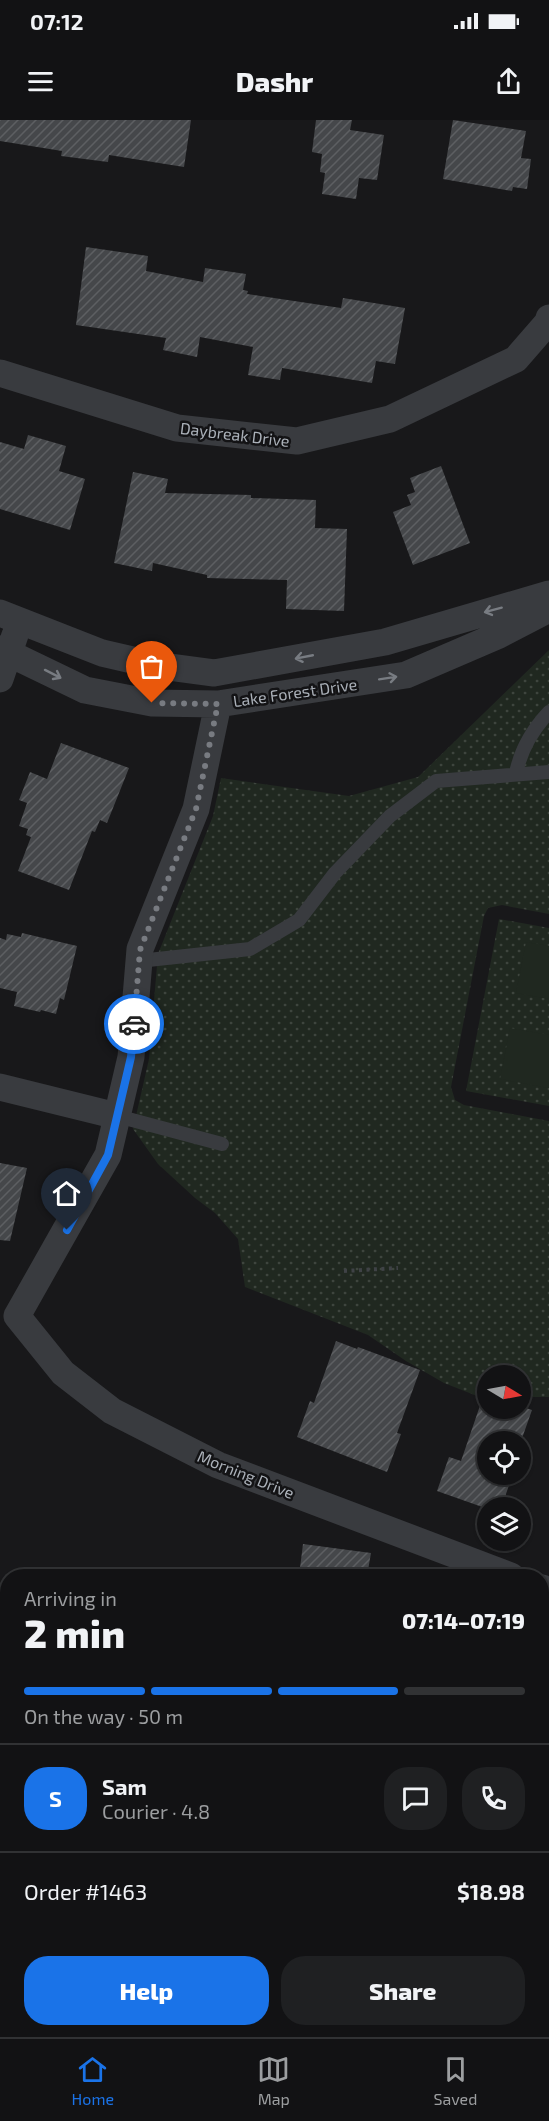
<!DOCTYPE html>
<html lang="en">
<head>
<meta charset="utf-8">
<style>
	:root { --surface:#121214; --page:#1f2022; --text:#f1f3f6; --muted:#9c9ea0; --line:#313234; --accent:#1a73e8 }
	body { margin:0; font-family:"Exo 2",sans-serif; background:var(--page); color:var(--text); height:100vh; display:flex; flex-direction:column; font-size:22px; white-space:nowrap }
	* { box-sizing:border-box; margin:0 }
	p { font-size:20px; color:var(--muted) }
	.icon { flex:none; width:33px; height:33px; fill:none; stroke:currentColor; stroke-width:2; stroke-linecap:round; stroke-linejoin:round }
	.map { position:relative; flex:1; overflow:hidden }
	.details { position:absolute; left:0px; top:1449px; width:549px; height:468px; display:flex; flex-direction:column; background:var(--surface); border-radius:24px 24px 0 0; box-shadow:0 2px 4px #0004,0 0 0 2px var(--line) }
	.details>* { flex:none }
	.needle { width:39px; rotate:100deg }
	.fabs { position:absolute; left:477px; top:1245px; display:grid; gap:12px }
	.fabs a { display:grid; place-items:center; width:54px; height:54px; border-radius:50%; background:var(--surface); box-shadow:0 2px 4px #0004,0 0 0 2px var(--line); font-size:30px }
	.pin { position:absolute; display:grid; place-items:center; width:51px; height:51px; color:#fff; margin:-62px -26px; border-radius:50% 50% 50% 0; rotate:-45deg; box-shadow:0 0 6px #0007 }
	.pin .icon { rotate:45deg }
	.courier { position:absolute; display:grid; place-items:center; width:60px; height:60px; margin:-30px; border:4px solid #1a73e8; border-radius:50%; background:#fff; color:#222; box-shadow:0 2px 8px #0007 }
	.summary em { font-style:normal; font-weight:800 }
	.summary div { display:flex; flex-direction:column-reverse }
	.summary { display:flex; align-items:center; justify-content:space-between; height:102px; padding:0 24px }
	h1 { font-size:39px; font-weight:800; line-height:45px }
	.bar { display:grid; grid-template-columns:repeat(4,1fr); gap:9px 6px; align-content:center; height:72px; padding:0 24px }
	.bar i { height:8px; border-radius:4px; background:var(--line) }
	.bar .current { background:var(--accent) }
	.bar p { grid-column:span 4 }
	.line { display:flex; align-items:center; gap:15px; padding:0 24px; border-top:2px solid var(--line) }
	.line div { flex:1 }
	.round { display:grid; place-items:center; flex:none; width:63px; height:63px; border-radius:24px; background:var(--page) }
	.cta { display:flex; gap:12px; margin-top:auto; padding:12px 24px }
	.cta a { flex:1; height:69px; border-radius:24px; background:var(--accent); color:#fff; font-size:24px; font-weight:800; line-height:69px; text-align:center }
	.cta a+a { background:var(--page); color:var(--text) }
	.status { display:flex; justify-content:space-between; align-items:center; height:42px; padding:0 30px; background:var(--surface); direction:ltr }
	.status svg { height:16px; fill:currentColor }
	header { display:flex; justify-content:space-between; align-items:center; height:78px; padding:0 24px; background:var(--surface); font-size:27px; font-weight:800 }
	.menu { display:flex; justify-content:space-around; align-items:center; height:84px; border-top:2px solid var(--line); background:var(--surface); font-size:16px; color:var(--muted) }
	.menu a { display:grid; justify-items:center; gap:3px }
	.menu .current { color:var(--accent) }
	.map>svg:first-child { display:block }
	.grass { fill:url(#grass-dots) }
	.pitch { fill:#202820 }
	.building { fill:url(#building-hatch) }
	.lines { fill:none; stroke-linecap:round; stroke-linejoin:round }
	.path { stroke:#3f4246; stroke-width:4; stroke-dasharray:3 4.5; stroke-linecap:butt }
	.service { stroke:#393b3f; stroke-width:14 }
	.minor { stroke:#393b3f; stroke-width:27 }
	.oneway { stroke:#787c82 }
	.done { stroke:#787b81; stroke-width:6; stroke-dasharray:0 10.8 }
	.route { stroke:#1a73e8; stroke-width:8 }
	.labels { text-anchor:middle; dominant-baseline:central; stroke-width:5; stroke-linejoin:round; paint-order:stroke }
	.street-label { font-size:16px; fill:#abb1b9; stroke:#131315 }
</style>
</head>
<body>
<div class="status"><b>07:12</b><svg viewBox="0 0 49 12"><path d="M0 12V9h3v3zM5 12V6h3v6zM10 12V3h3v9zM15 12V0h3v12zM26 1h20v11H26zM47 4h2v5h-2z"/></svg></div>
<header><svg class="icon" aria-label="menu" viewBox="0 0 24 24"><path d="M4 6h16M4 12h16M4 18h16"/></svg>Dashr<svg class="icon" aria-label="share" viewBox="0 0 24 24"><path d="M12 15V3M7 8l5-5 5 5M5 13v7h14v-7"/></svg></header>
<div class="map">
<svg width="549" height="1917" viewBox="0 0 549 1917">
	<defs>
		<pattern id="grass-dots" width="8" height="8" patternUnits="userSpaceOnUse" patternTransform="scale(1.5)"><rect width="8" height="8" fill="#202820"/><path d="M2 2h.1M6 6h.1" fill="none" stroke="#3e453e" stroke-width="1.8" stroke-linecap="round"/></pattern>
		<pattern id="building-hatch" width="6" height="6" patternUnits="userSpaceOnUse" patternTransform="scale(1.5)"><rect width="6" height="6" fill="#45474a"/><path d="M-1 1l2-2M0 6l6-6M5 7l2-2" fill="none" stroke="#5d5f62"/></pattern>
	</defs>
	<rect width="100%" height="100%" fill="#18181a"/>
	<!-- grass -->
	<path class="grass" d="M 549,530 L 549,794 L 502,785 L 488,788 L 484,796 L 451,967 L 455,980 L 464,985 L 549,1001 L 549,1277 L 521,1277 L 520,1256 L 488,1256 L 487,1276 L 477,1276 L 444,1263 L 406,1241 L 368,1215 L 245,1167 L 238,1119 L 215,1093 L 195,1078 L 158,1044 L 133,1009 L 149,939 L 158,834 L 213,696 L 221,658 L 349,676 L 418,657 Z
		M 499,799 L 549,808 L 549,986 L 466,971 Z"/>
	<!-- pitch -->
	<path class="pitch" d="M 526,822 L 549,826 L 549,879 L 516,873 Z
		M 510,908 L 549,915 L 549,968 L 500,959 Z"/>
	<!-- building -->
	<path class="building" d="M 0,0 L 191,0 L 184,47 L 109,35 L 108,42 L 61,36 L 62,31 L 0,21 Z
		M 316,0 L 352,0 L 350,10 L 384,15 L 377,60 L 359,58 L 356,79 L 322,74 L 325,53 L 320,52 L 322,34 L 312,32 Z
		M 453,0 L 526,11 L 521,38 L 531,39 L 527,69 L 513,67 L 512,71 L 443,59 Z
		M 86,127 L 148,136 L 146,151 L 203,162 L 205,148 L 246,154 L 243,170 L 248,171 L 247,174 L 341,188 L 343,178 L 405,188 L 395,244 L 376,241 L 372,263 L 282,248 L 280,260 L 248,255 L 253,227 L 200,217 L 197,237 L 163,230 L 166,218 L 76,205 Z
		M 28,315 L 66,326 L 59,351 L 85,359 L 70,410 L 0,389 L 0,322 L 24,329 Z
		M 441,346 L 470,423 L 413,445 L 393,392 L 411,385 L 407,375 L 415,372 L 410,358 Z
		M 133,352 L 168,359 L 165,373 L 251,375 L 251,378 L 316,380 L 315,408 L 347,409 L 344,491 L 286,489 L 287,460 L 207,458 L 207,455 L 153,443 L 152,451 L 114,443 Z
		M 61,623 L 129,648 L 107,703 L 100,700 L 95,712 L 92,711 L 69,770 L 18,751 L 31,717 L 26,715 L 28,709 L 19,706 L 27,683 L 19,680 L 30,652 L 47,659 Z
		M 22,813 L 77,826 L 64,880 L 60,878 L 56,894 L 41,890 L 40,892 L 14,886 L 17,872 L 0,868 L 0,818 L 6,820 L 7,814 L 21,817 Z
		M 0,1043 L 27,1048 L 10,1121 L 0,1120 Z
		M 336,1221 L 357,1229 L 358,1227 L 420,1250 L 397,1313 L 401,1314 L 387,1352 L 297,1317 L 310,1281 L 314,1283 Z
		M 484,1274 L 488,1275 L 488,1288 L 520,1288 L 520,1286 L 532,1290 L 520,1324 L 520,1322 L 488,1322 L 488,1354 L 513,1354 L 501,1388 L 488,1389 L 437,1371 L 449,1337 L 461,1341 Z
		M 303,1424 L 371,1433 L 367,1456 L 299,1456 Z"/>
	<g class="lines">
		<!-- path -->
		<path class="path" d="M 344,1151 L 398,1148"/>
		<!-- service -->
		<path class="service" d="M 516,653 C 521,629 532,610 549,592
			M 139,841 L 250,829 L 299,800 L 335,753 L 390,696 L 436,661 L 549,652
			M 117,996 L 222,1024
			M 542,1699 L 549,1700
			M 428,1917 L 429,1910"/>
		<!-- minor -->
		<path class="minor" d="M 0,253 L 177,308 L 297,321 L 390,299 L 516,239 L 548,202 L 549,198
			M 0,493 L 102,533 L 154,545 L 214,553 L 385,522 L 549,474
			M 0,529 L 85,570 L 152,583 L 218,584 L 406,555 L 499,515 L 549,489
			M 0,559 L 15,515
			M 0,967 L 117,996
			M 17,1196 L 108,1035 L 131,937 L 140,829 L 196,689 L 218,584
			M 17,1196 L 63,1253 L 112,1291 L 218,1345 L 511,1456
			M 542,1468 L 549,1471
			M 0,1558 L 8,1559"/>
	</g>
	<!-- one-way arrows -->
	<defs><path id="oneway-shaft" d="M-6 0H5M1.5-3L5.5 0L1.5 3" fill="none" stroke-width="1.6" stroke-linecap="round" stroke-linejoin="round" transform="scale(1.5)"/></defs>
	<g class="oneway">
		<use href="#oneway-shaft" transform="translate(493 490) rotate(165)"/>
		<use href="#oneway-shaft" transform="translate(304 537) rotate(169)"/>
		<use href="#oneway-shaft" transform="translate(53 554) rotate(27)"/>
		<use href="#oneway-shaft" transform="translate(388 558) rotate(-9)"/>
	</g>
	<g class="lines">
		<!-- done -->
		<path class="done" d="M 134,904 L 140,830 L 196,689 L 218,584 L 152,583"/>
		<!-- route -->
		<path class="route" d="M 67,1110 L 108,1035 L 131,937 L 134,904"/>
	</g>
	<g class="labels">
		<!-- street labels -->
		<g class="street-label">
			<text transform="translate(235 314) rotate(7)">Daybreak Drive</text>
			<text transform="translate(295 572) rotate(-8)">Lake Forest Drive</text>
			<text transform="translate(246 1354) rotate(22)">Morning Drive</text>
		</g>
	</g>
</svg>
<div class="fabs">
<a><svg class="needle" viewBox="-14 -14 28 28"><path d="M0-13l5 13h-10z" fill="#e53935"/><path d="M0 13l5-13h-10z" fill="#9c9ea0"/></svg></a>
<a><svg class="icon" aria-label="locate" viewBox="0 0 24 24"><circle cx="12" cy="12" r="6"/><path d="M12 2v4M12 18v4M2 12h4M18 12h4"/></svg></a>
<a><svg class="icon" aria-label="layers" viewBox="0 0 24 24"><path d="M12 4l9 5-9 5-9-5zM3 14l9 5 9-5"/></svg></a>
</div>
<div class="pin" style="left:152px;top:583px;background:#ea580c"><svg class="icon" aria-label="bag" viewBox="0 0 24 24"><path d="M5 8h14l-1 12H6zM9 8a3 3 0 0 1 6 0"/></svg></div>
<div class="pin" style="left:67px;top:1110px;background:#1f2937"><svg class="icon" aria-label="home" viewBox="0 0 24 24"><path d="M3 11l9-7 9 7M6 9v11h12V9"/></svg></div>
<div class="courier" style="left:134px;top:904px"><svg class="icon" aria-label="car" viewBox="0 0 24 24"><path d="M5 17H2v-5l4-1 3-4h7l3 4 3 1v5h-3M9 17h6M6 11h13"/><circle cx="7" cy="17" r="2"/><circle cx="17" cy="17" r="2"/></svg></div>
<section class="details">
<div class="summary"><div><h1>2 min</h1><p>Arriving in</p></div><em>07:14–07:19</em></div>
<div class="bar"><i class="current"></i><i class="current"></i><i class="current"></i><i></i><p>On the way · 50 m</p></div>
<div class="line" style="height:108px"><b class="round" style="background:var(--accent);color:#fff">S</b><div><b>Sam</b><p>Courier · 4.8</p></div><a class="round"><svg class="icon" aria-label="chat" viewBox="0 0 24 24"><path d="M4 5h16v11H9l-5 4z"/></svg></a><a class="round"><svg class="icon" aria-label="phone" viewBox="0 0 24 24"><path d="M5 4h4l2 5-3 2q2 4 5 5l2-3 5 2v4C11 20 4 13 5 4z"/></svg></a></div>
<div class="line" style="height:78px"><div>Order #1463</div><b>$18.98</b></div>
<div class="cta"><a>Help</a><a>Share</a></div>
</section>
</div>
<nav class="menu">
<a class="current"><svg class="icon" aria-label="home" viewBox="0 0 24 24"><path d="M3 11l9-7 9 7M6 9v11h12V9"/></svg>Home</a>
<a><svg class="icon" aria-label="map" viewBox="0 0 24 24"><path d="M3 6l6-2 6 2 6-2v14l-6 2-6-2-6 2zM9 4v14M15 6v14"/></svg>Map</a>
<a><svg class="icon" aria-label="saved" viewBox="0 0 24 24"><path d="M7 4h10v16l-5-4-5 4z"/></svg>Saved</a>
</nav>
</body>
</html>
